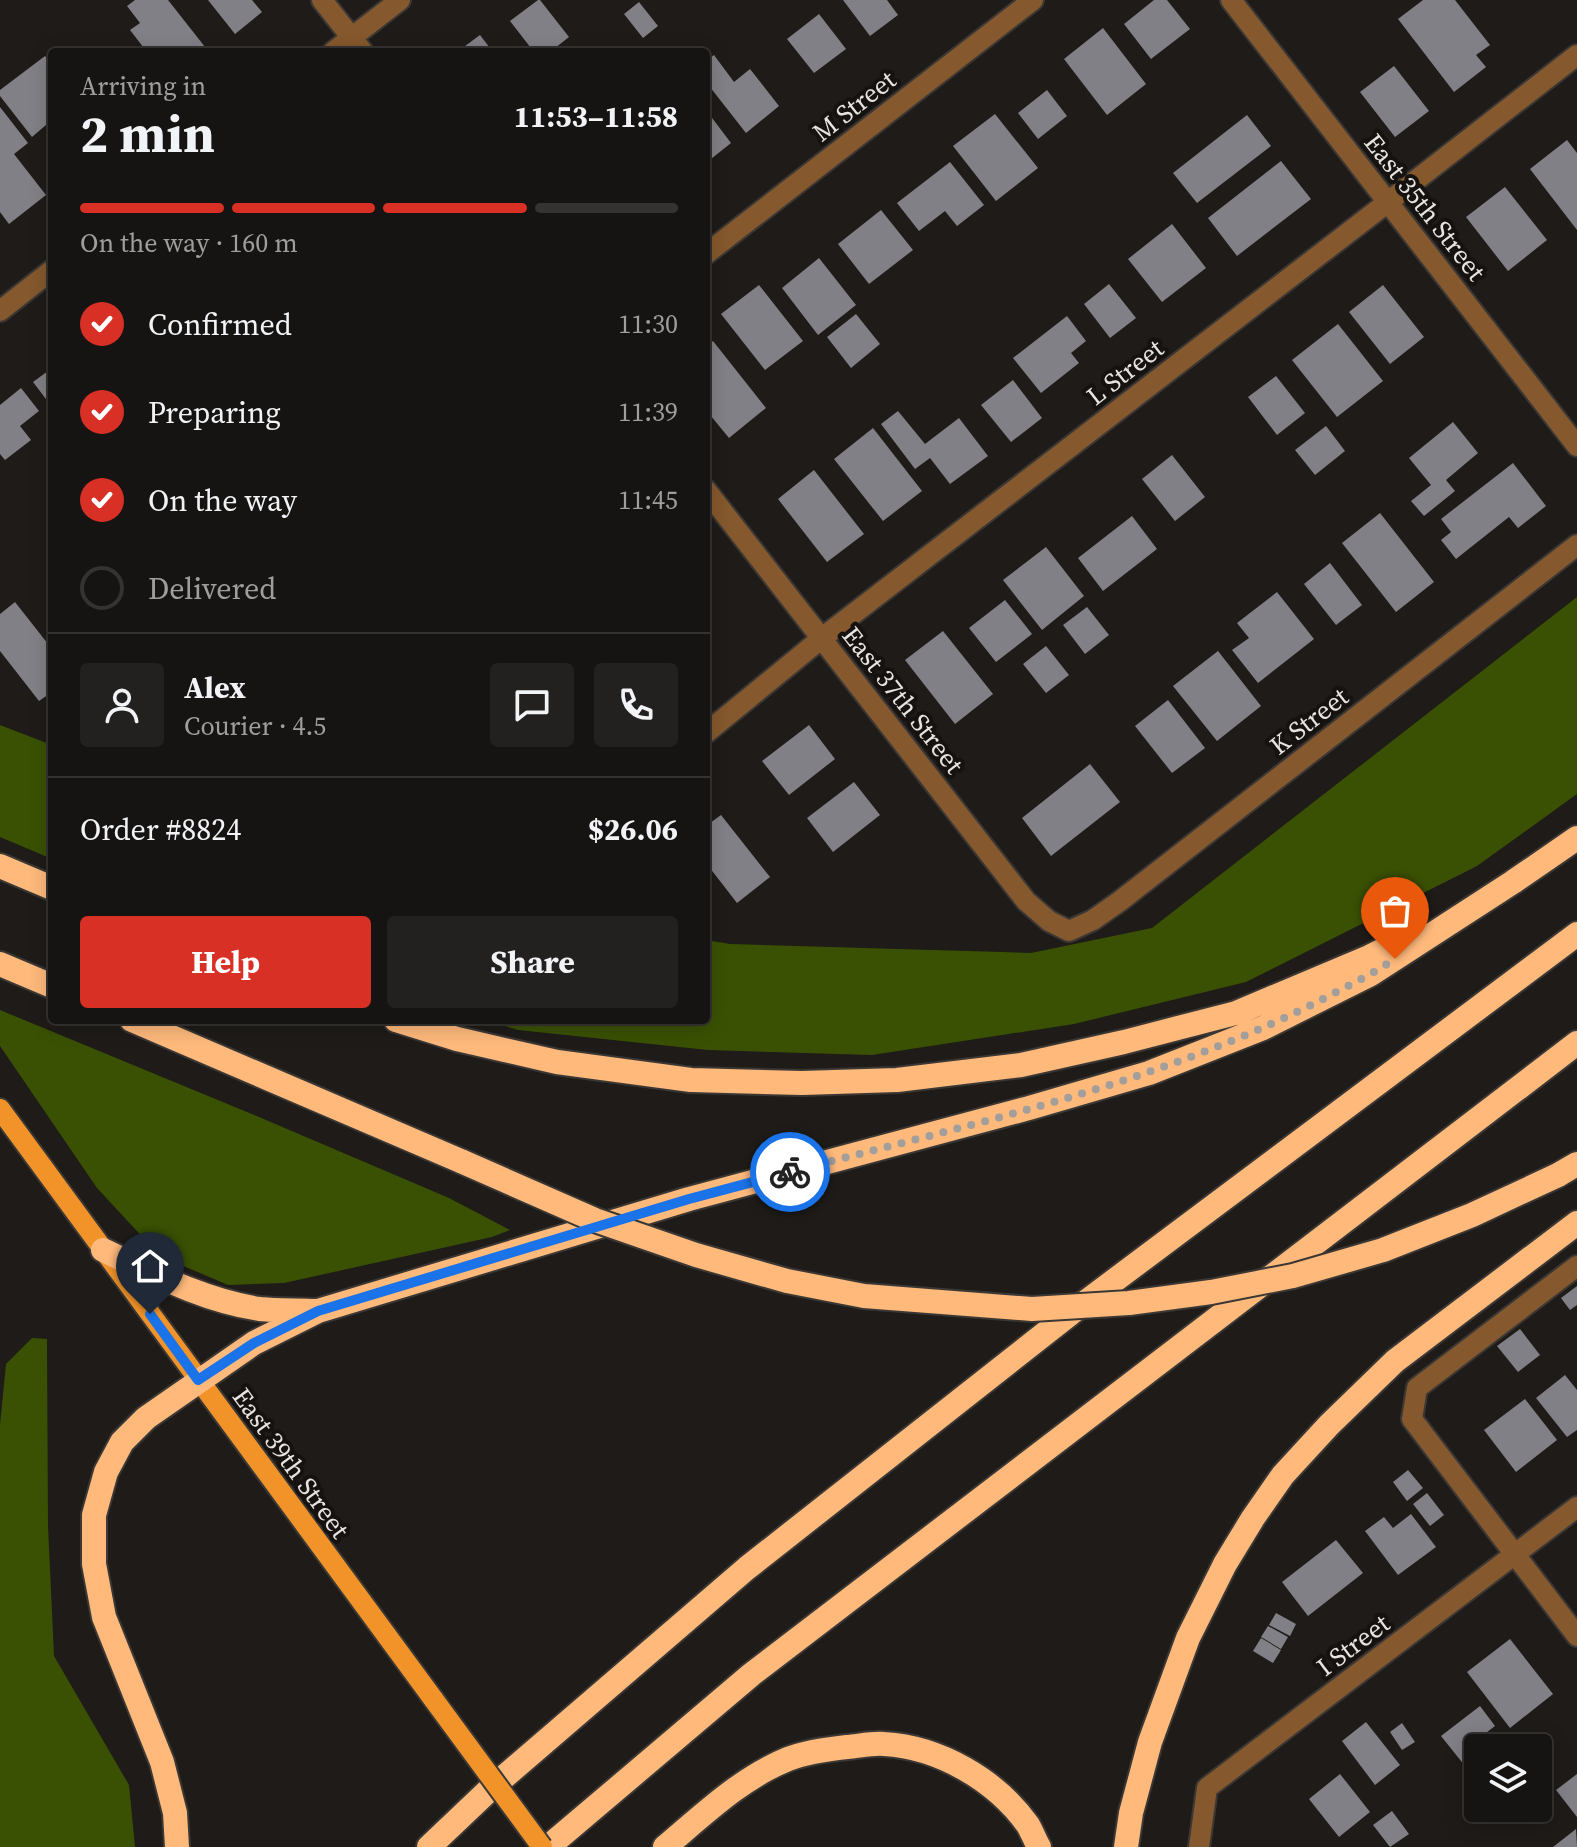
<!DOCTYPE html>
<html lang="en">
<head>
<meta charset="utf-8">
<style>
	:root { --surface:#161412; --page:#232120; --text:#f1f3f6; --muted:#9e9e9f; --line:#353332; --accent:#d93025 }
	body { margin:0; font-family:"Source Serif 4",serif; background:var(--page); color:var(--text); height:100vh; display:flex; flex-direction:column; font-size:30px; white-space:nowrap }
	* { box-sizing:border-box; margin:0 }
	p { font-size:26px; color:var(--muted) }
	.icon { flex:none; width:44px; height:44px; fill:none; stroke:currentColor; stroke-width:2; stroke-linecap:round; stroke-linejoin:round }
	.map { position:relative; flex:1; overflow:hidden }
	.side { position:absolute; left:48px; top:48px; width:662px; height:976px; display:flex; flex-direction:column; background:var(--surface); border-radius:8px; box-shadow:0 4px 20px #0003,0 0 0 2px var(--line) }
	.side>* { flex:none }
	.buttons { position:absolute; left:1464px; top:1734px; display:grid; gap:16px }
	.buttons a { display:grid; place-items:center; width:88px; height:88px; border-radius:8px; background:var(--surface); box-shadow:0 4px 20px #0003,0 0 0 2px var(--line); font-size:40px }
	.pin { position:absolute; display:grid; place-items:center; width:68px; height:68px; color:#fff; margin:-82px -34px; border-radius:50% 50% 50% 0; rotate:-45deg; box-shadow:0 0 8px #0007 }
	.pin .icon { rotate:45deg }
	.courier { position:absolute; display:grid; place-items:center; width:80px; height:80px; margin:-40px; border:6px solid #1a73e8; border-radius:50%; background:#fff; color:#222; box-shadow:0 2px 10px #0007 }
	.summary em { font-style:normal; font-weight:700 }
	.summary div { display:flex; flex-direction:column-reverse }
	.summary { display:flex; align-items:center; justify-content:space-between; height:136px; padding:0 32px }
	h1 { font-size:52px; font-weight:700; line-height:60px }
	.bar { display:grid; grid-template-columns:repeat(4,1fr); gap:12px 8px; align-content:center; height:96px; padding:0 32px }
	.bar i { height:10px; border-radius:6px; background:var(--line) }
	.bar .active { background:var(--accent) }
	.bar p { grid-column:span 4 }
	.line { display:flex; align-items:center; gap:20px; padding:0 32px; border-top:2px solid var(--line) }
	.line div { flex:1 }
	.round { display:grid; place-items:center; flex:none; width:84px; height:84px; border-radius:8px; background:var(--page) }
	ol { padding:0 32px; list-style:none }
	li { display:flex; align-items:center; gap:24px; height:88px }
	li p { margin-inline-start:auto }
	li .icon { padding:8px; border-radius:50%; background:var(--accent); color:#fff; stroke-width:4 }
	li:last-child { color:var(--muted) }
	li i { width:44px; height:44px; border:4px solid var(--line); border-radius:50% }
	.cta { display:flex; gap:16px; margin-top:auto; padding:16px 32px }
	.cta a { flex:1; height:92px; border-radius:8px; background:var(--accent); color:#fff; font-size:32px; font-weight:700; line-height:92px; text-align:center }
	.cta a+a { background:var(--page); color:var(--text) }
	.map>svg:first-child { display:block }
	.forest { fill:#3a5103 }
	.building { fill:#808086 }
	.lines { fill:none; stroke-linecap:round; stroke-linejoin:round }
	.minor-casing { stroke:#3a3734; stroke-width:24 }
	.major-casing { stroke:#3a3734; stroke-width:24 }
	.highway-casing { stroke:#3a3734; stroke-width:28 }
	.minor { stroke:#85582d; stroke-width:20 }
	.major { stroke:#f19329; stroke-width:20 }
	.highway { stroke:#feb97b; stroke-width:24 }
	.major-bridge-casing { stroke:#3a3734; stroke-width:24; stroke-linecap:butt }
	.highway-bridge-casing { stroke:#3a3734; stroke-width:28; stroke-linecap:butt }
	.major-bridge { stroke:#f19329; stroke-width:20 }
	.highway-bridge { stroke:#feb97b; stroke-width:24 }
	.done { stroke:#a19e9b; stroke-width:8; stroke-dasharray:0 14.4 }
	.route { stroke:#1a73e8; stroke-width:10 }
	.labels { text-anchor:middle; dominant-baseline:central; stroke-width:8; stroke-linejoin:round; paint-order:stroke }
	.street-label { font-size:26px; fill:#e7e5e2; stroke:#15120f }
</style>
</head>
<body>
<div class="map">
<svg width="1577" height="1847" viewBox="0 0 1577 1847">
	<rect width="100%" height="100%" fill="#1e1b18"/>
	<!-- forest -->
	<path class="forest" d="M 1577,597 L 1577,794 L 1477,866 L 1246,982 L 1074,1024 L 872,1055 L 708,1050 L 518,1030 L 486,1020 L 706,1020 L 706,940 L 730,944 L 1031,953 L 1152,928 Z
		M 0,725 L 52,745 L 52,859 L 0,837 Z
		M 0,1010 L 259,1117 L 449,1198 L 510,1230 L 492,1237 L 284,1283 L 228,1285 L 160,1256 L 97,1188 L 0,1046 Z
		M 32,1338 L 47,1339 L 48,1526 L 54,1656 L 129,1785 L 135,1847 L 0,1847 L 0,1425 L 6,1364 Z"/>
	<!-- building -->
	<path class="building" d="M 135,0 L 168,0 L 209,52 L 147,52 L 130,30 L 140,23 L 127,6 Z
		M 208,0 L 252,0 L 262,12 L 235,34 Z
		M 538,0 L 540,0 L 569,37 L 550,52 L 534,52 L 510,21 Z
		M 843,0 L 887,0 L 898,15 L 870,36 Z
		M 1154,0 L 1167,0 L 1190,29 L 1151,59 L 1124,24 Z
		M 1423,0 L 1455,0 L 1490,45 L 1476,55 L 1486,67 L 1454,92 L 1398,19 Z
		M 639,2 L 658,26 L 643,38 L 624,14 Z
		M 819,14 L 846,49 L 814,73 L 787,39 Z
		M 1103,28 L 1146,84 L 1107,115 L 1064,59 Z
		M 480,35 L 493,52 L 457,52 Z
		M 714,55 L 734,82 L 750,69 L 779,106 L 746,133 L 706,82 L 706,61 Z
		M 45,56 L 52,65 L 52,133 L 46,125 L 32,137 L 0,96 L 0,90 Z
		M 1394,66 L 1429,111 L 1395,137 L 1360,92 Z
		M 1047,90 L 1067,116 L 1038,139 L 1018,113 Z
		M 0,107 L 28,143 L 14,154 L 46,195 L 9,224 L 0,212 Z
		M 706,110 L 731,143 L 706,163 Z
		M 995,114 L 1038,168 L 996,201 L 953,146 Z
		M 1247,115 L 1271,146 L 1197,203 L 1173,173 Z
		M 1567,140 L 1577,153 L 1577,230 L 1530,169 Z
		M 1281,161 L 1311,199 L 1237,256 L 1208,218 Z
		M 950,162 L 984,205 L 957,226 L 945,211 L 919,231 L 897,203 Z
		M 1505,187 L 1547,240 L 1508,271 L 1466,217 Z
		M 881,210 L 913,250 L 869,284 L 838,244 Z
		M 1172,224 L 1206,268 L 1162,302 L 1128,259 Z
		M 819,258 L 856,305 L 818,335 L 782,288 Z
		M 1109,284 L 1136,318 L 1110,338 L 1084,304 Z
		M 759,285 L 803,341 L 765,370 L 721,314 Z
		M 1383,285 L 1424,337 L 1390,364 L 1349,312 Z
		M 856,314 L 880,344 L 851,368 L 827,337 Z
		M 1067,316 L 1086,341 L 1071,353 L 1079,363 L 1041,393 L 1013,358 Z
		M 1338,324 L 1383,381 L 1337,417 L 1292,360 Z
		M 713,341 L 766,408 L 729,438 L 706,410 L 706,347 Z
		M 52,368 L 52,407 L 33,382 Z
		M 1276,376 L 1305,413 L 1277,435 L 1248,397 Z
		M 1013,380 L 1042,418 L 1011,442 L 981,405 Z
		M 21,388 L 39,411 L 20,426 L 31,440 L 5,460 L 0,454 L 0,405 Z
		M 898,411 L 925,444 L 959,418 L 988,456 L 950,484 L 930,458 L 915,469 L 881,424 Z
		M 1453,422 L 1478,453 L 1446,480 L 1455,491 L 1424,516 L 1411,501 L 1431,485 L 1409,458 Z
		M 1326,426 L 1345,451 L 1315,475 L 1295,450 Z
		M 873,428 L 922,491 L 883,521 L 834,459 Z
		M 1172,455 L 1205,497 L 1175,521 L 1142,479 Z
		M 1513,463 L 1546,506 L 1518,528 L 1509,517 L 1456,559 L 1441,540 L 1451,532 L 1441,519 Z
		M 814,470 L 864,534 L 827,562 L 778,499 Z
		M 1380,513 L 1434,582 L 1396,612 L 1342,543 Z
		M 1132,516 L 1157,549 L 1103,591 L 1078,558 Z
		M 1046,547 L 1084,596 L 1042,630 L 1003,580 Z
		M 1330,563 L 1362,605 L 1336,625 L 1304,584 Z
		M 1277,592 L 1314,639 L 1258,683 L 1232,650 L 1249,638 L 1237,623 Z
		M 1005,600 L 1032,634 L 996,662 L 969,628 Z
		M 15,602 L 52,649 L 52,692 L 39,701 L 0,651 L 0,614 Z
		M 1087,607 L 1109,635 L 1085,654 L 1063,625 Z
		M 943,631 L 993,694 L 955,724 L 905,660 Z
		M 1046,646 L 1069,675 L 1046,693 L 1023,664 Z
		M 1218,651 L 1261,706 L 1217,741 L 1173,686 Z
		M 1168,700 L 1205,748 L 1172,773 L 1135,726 Z
		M 809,725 L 835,759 L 789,795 L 762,761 Z
		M 1090,764 L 1120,802 L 1051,856 L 1022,818 Z
		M 854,782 L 880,815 L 833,852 L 807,818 Z
		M 721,815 L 770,877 L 737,903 L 706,863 L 706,826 Z
		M 1577,1286 L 1577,1305 L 1570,1310 L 1561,1298 Z
		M 1520,1329 L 1540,1355 L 1518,1372 L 1497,1346 Z
		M 1565,1375 L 1577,1390 L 1577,1430 L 1567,1437 L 1536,1398 Z
		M 1525,1399 L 1557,1440 L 1516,1472 L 1484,1430 Z
		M 1408,1470 L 1423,1488 L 1407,1501 L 1393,1482 Z
		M 1427,1493 L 1444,1515 L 1430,1526 L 1413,1504 Z
		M 1411,1514 L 1436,1547 L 1398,1575 L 1365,1531 L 1384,1517 L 1393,1528 Z
		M 1336,1540 L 1363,1573 L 1308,1616 L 1282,1582 Z
		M 1276,1613 L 1296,1624 L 1290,1636 L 1269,1625 Z
		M 1268,1626 L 1288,1637 L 1281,1649 L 1261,1637 Z
		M 1261,1638 L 1281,1650 L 1273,1663 L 1253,1651 Z
		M 1510,1639 L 1553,1694 L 1510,1728 L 1467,1672 Z
		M 1480,1706 L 1495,1726 L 1482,1736 L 1491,1748 L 1478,1748 L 1478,1765 L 1469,1771 L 1441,1736 Z
		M 1366,1722 L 1400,1765 L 1375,1785 L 1342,1741 Z
		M 1402,1723 L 1415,1742 L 1402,1750 L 1390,1732 Z
		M 1340,1774 L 1370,1812 L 1339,1837 L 1309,1799 Z
		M 1577,1774 L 1577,1817 L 1556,1790 Z
		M 1392,1811 L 1409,1834 L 1390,1847 L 1373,1825 Z
		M 1576,1829 L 1577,1847 L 1553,1847 Z"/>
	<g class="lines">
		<!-- minor casing -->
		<g class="minor-casing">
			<path id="minor" d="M 322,0 L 363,52
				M 1231,0 L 1577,446
				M 333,52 L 400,0
				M 706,254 L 1033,0
				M 0,311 L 52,270
				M 706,490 L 1026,901 L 1049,921 L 1069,931 L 1093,920 L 1120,901 L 1577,545
				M 706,733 L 822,638 L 1388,202 L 1577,55
				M 1577,1266 L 1417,1388 L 1412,1419 L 1577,1636
				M 1199,1847 L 1207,1788 L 1577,1507"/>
		</g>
		<!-- major casing -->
		<g class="major-casing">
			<path id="major" d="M 0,1109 L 434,1700"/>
		</g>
		<!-- highway casing -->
		<g class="highway-casing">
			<path id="highway" d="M 0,866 L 52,888
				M 0,964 L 52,986
				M 132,1020 L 463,1162
				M 396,1020 L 457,1039 L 557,1062 L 691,1080 L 802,1083 L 897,1080 L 1021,1065 L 1124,1042 L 1236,1013 L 1369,957 L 1387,948
				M 1558,1175 L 1577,1164
				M 103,1250 C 154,1274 204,1301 260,1309 C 278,1311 298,1310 316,1311
				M 177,1847 L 175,1813 L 162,1762 L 104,1617 L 94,1564 L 94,1515 L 106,1472 L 122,1442 L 146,1418 L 254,1343 L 318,1311 L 689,1199 L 1029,1108 L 1149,1073 L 1263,1028 L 1371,974 L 1513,882 L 1577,838
				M 429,1847 L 489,1790 L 747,1568 L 1071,1313 L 1577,934
				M 548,1847 L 752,1674 L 1577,1043
				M 665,1847 C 703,1815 741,1778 788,1759 C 806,1752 828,1749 847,1747 C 859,1746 872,1743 884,1744 C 939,1747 996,1780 1028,1825 C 1032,1832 1035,1840 1039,1847
				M 1126,1847 L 1131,1813 L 1150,1742 L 1188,1638 L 1225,1564 L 1253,1518 L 1283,1475 L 1329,1425 L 1395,1361 L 1577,1223"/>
		</g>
		<!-- minor -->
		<use href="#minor" class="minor"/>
		<!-- major -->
		<use href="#major" class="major"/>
		<!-- highway -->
		<use href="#highway" class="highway"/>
		<!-- major-bridge casing -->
		<g class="major-bridge-casing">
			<path id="major-bridge" d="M 434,1700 L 542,1847"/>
		</g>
		<!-- highway-bridge casing -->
		<g class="highway-bridge-casing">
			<path id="highway-bridge" d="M 463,1162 L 595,1220 L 696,1255 L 787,1281 L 864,1296 L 1032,1309 L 1129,1303 L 1211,1292 L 1293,1276 L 1383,1250 L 1472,1215 L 1558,1175"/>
		</g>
		<!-- major-bridge -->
		<use href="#major-bridge" class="major-bridge"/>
		<!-- highway-bridge -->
		<use href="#highway-bridge" class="highway-bridge"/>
	</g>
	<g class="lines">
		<!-- done -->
		<path class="done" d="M 790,1172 C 967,1125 1150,1086 1315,1003 C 1342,989 1369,976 1395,959"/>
		<!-- route -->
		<path class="route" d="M 150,1314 L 198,1380 L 254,1343 L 318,1311 L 689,1199 L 790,1172"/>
	</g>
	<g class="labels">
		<!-- street labels -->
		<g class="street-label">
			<text transform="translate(854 106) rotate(-38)">M Street</text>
			<text transform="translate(1425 207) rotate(52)">East 35th Street</text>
			<text transform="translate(1125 372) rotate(-38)">L Street</text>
			<text transform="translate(903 700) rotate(52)">East 37th Street</text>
			<text transform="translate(1309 721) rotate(-38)">K Street</text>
			<text transform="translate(291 1463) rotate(54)">East 39th Street</text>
			<text transform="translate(1353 1645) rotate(-37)">I Street</text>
		</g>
	</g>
</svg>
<div class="buttons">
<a><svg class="icon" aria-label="layers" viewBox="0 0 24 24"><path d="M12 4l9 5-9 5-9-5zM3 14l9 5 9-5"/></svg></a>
</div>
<div class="pin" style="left:1395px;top:959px;background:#ea580c"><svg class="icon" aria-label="bag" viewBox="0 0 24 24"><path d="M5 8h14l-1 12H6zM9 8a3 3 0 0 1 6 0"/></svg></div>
<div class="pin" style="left:150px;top:1314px;background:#1f2937"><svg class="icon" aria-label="home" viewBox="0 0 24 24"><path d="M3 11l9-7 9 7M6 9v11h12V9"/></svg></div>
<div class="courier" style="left:790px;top:1172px"><svg class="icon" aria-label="bike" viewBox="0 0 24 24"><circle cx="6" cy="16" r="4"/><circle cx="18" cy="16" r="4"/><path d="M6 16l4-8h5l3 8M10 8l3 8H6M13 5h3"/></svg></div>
<section class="side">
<div class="summary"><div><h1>2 min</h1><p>Arriving in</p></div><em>11:53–11:58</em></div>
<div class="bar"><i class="active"></i><i class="active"></i><i class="active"></i><i></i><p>On the way · 160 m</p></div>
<ol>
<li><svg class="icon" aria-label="check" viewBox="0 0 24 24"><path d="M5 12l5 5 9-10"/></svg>Confirmed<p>11:30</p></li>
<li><svg class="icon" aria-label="check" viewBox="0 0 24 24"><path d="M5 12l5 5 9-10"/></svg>Preparing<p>11:39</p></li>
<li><svg class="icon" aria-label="check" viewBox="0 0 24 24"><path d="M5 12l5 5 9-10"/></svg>On the way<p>11:45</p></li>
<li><i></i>Delivered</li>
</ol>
<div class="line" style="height:144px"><a class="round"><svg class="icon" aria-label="person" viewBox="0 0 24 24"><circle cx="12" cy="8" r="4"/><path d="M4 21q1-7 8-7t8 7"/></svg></a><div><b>Alex</b><p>Courier · 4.5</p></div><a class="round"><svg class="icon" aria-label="chat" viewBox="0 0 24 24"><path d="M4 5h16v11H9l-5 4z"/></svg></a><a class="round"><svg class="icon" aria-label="phone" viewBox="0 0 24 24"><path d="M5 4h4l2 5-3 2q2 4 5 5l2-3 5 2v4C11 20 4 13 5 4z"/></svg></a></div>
<div class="line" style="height:104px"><div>Order #8824</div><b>$26.06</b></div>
<div class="cta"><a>Help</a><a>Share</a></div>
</section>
</div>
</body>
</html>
